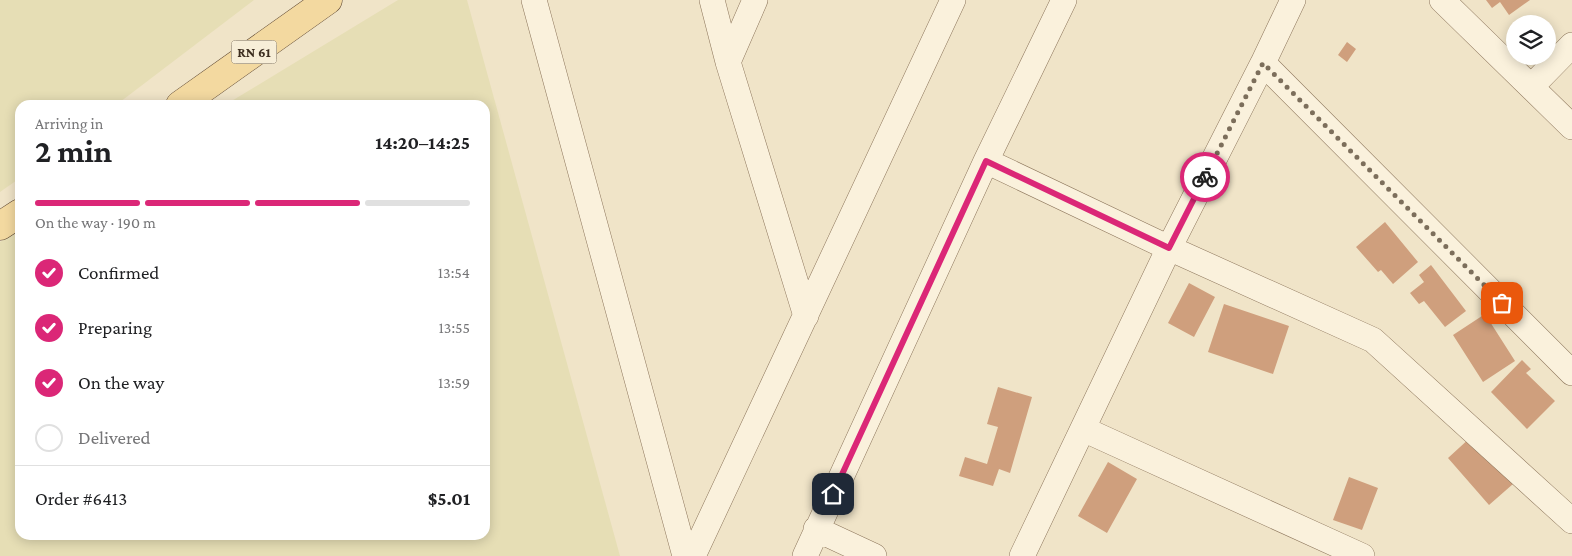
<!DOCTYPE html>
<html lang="en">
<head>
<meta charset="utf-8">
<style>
	:root { --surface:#fff; --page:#f2f2f2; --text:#202124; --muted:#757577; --line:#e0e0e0; --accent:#db2777 }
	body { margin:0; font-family:"Crimson Pro",serif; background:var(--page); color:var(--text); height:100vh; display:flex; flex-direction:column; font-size:19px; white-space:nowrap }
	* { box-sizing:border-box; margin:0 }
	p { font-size:16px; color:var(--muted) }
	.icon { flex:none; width:28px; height:28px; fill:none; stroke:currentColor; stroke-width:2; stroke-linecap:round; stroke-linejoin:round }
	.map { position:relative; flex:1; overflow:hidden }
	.details { position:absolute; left:15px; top:100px; width:475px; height:440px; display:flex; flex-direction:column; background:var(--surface); border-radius:15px; box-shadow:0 2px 12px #0003 }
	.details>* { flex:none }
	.fabs { position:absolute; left:1506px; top:15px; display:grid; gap:10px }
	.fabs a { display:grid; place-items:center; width:50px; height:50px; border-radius:50%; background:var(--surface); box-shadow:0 2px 12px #0003; font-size:25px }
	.pin { position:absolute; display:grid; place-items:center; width:42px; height:42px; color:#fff; margin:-21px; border-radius:10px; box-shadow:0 2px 8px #0006 }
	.courier { position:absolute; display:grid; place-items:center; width:50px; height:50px; margin:-25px; border:4px solid #db2777; border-radius:50%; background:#fff; color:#222; box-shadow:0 1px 6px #0007 }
	.headline em { font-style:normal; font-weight:700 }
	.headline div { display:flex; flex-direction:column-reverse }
	.headline { display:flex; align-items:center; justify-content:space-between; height:85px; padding:0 20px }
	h1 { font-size:32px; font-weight:700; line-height:38px }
	.bar { display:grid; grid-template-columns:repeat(4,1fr); gap:8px 5px; align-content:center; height:60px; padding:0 20px }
	.bar i { height:6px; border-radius:4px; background:var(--line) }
	.bar .current { background:var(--accent) }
	.bar p { grid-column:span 4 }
	.line { display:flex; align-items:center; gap:12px; padding:0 20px; border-top:1px solid var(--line) }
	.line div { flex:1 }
	ol { padding:0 20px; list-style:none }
	li { display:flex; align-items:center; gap:15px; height:55px }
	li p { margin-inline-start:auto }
	li .icon { padding:5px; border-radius:50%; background:var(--accent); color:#fff; stroke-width:4 }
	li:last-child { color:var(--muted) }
	li i { width:28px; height:28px; border:2px solid var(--line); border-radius:50% }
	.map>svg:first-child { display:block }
	.farmland { fill:#e6deb5 }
	.building { fill:#cf9f7d }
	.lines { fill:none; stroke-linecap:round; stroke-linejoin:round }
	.street-casing { stroke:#8d765c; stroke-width:26 }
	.primary-casing { stroke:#5b4430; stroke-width:29 }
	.street { stroke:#faf1dc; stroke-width:25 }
	.primary { stroke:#f3d9a0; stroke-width:28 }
	.done { stroke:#7c6e5b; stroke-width:5; stroke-dasharray:0 9 }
	.route { stroke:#db2777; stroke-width:6 }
	.labels { text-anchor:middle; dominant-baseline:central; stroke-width:4.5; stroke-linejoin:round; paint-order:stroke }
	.shield { fill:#f7eed8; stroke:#756857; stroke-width:1 }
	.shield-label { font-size:14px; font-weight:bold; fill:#3d2e20 }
</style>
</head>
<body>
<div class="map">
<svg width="1572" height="556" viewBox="0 0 1572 556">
	<rect width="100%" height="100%" fill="#f0e4c8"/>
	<!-- farmland -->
	<path class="farmland" d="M 0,0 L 254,0 L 116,105 L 20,105 L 20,178 L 0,192 Z
		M 398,0 L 467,0 L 620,556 L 0,556 L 0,242 L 20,230 L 20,535 L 485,535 L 485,105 L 225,105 Z"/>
	<!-- building -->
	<path class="building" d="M 1486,0 L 1530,0 L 1509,15 L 1500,2 L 1492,8 Z
		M 1347,42 L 1356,49 L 1347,62 L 1338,55 Z
		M 1385,222 L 1418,262 L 1393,284 L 1381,270 L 1378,272 L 1356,247 Z
		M 1431,265 L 1466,311 L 1445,327 L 1424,301 L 1419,304 L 1410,293 L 1424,282 L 1419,275 Z
		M 1189,283 L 1215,297 L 1194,337 L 1168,323 Z
		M 1224,304 L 1289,326 L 1273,374 L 1208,352 Z
		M 1485,314 L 1515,361 L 1483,382 L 1453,335 Z
		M 1522,360 L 1531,369 L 1526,373 L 1555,401 L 1527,429 L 1491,392 Z
		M 998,387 L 1032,397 L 1010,473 L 999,469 L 993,486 L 959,476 L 965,457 L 987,464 L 998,427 L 987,424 Z
		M 1471,437 L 1513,484 L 1489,505 L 1448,458 Z
		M 1108,462 L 1137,479 L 1107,533 L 1078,516 Z
		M 1349,477 L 1378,488 L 1362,530 L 1333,520 Z"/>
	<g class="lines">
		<!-- street casing -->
		<g class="street-casing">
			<path id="street" d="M 534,0 L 685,556
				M 712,0 L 728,62
				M 755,0 L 728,62 L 806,316
				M 1442,0 L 1572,127
				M 1263,63 L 1572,373
				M 1532,86 L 1572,45
				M 986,161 L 1169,248 L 1373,340 L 1572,521
				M 1083,429 L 1362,556
				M 816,529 L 874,556
				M 693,556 L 953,0
				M 805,556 L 986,161 L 1064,0
				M 1022,556 L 1169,248 L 1263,63 L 1293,0"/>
		</g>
		<!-- primary casing -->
		<g class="primary-casing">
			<path id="primary" d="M 180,105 L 328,0
				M 0,226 L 20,213"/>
		</g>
		<!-- street -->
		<use href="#street" class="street"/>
		<!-- primary -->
		<use href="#primary" class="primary"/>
	</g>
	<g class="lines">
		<!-- done -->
		<path class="done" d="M 1205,177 L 1263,63 L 1502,303"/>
		<!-- route -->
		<path class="route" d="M 833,494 L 986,161 L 1169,248 L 1205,177"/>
	</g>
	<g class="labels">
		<!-- shield labels -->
		<rect class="shield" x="231.5" y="40.5" width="45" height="23" rx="4"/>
		<g class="shield-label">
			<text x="254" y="52">RN 61</text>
		</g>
	</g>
</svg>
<div class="fabs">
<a><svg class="icon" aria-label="layers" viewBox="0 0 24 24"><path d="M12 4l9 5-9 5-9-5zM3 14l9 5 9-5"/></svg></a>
</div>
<div class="pin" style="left:1502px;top:303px;background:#ea580c"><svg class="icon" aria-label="bag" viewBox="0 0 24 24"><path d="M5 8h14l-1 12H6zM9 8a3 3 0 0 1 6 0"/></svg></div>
<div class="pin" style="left:833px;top:494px;background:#1f2937"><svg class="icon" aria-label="home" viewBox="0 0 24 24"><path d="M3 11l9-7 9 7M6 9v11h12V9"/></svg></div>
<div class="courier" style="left:1205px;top:177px"><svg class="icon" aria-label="bike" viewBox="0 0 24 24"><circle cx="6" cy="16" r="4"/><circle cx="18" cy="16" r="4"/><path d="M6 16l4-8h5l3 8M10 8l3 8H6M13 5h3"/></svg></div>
<section class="details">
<div class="headline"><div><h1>2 min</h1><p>Arriving in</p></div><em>14:20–14:25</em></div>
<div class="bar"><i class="current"></i><i class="current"></i><i class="current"></i><i></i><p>On the way · 190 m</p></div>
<ol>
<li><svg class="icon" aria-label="check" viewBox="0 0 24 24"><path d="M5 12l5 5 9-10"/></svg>Confirmed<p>13:54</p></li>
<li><svg class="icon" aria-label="check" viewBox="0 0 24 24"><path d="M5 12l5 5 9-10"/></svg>Preparing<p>13:55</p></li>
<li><svg class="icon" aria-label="check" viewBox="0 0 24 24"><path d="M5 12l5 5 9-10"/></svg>On the way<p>13:59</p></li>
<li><i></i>Delivered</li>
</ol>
<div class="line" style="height:65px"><div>Order #6413</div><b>$5.01</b></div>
</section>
</div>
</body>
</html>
